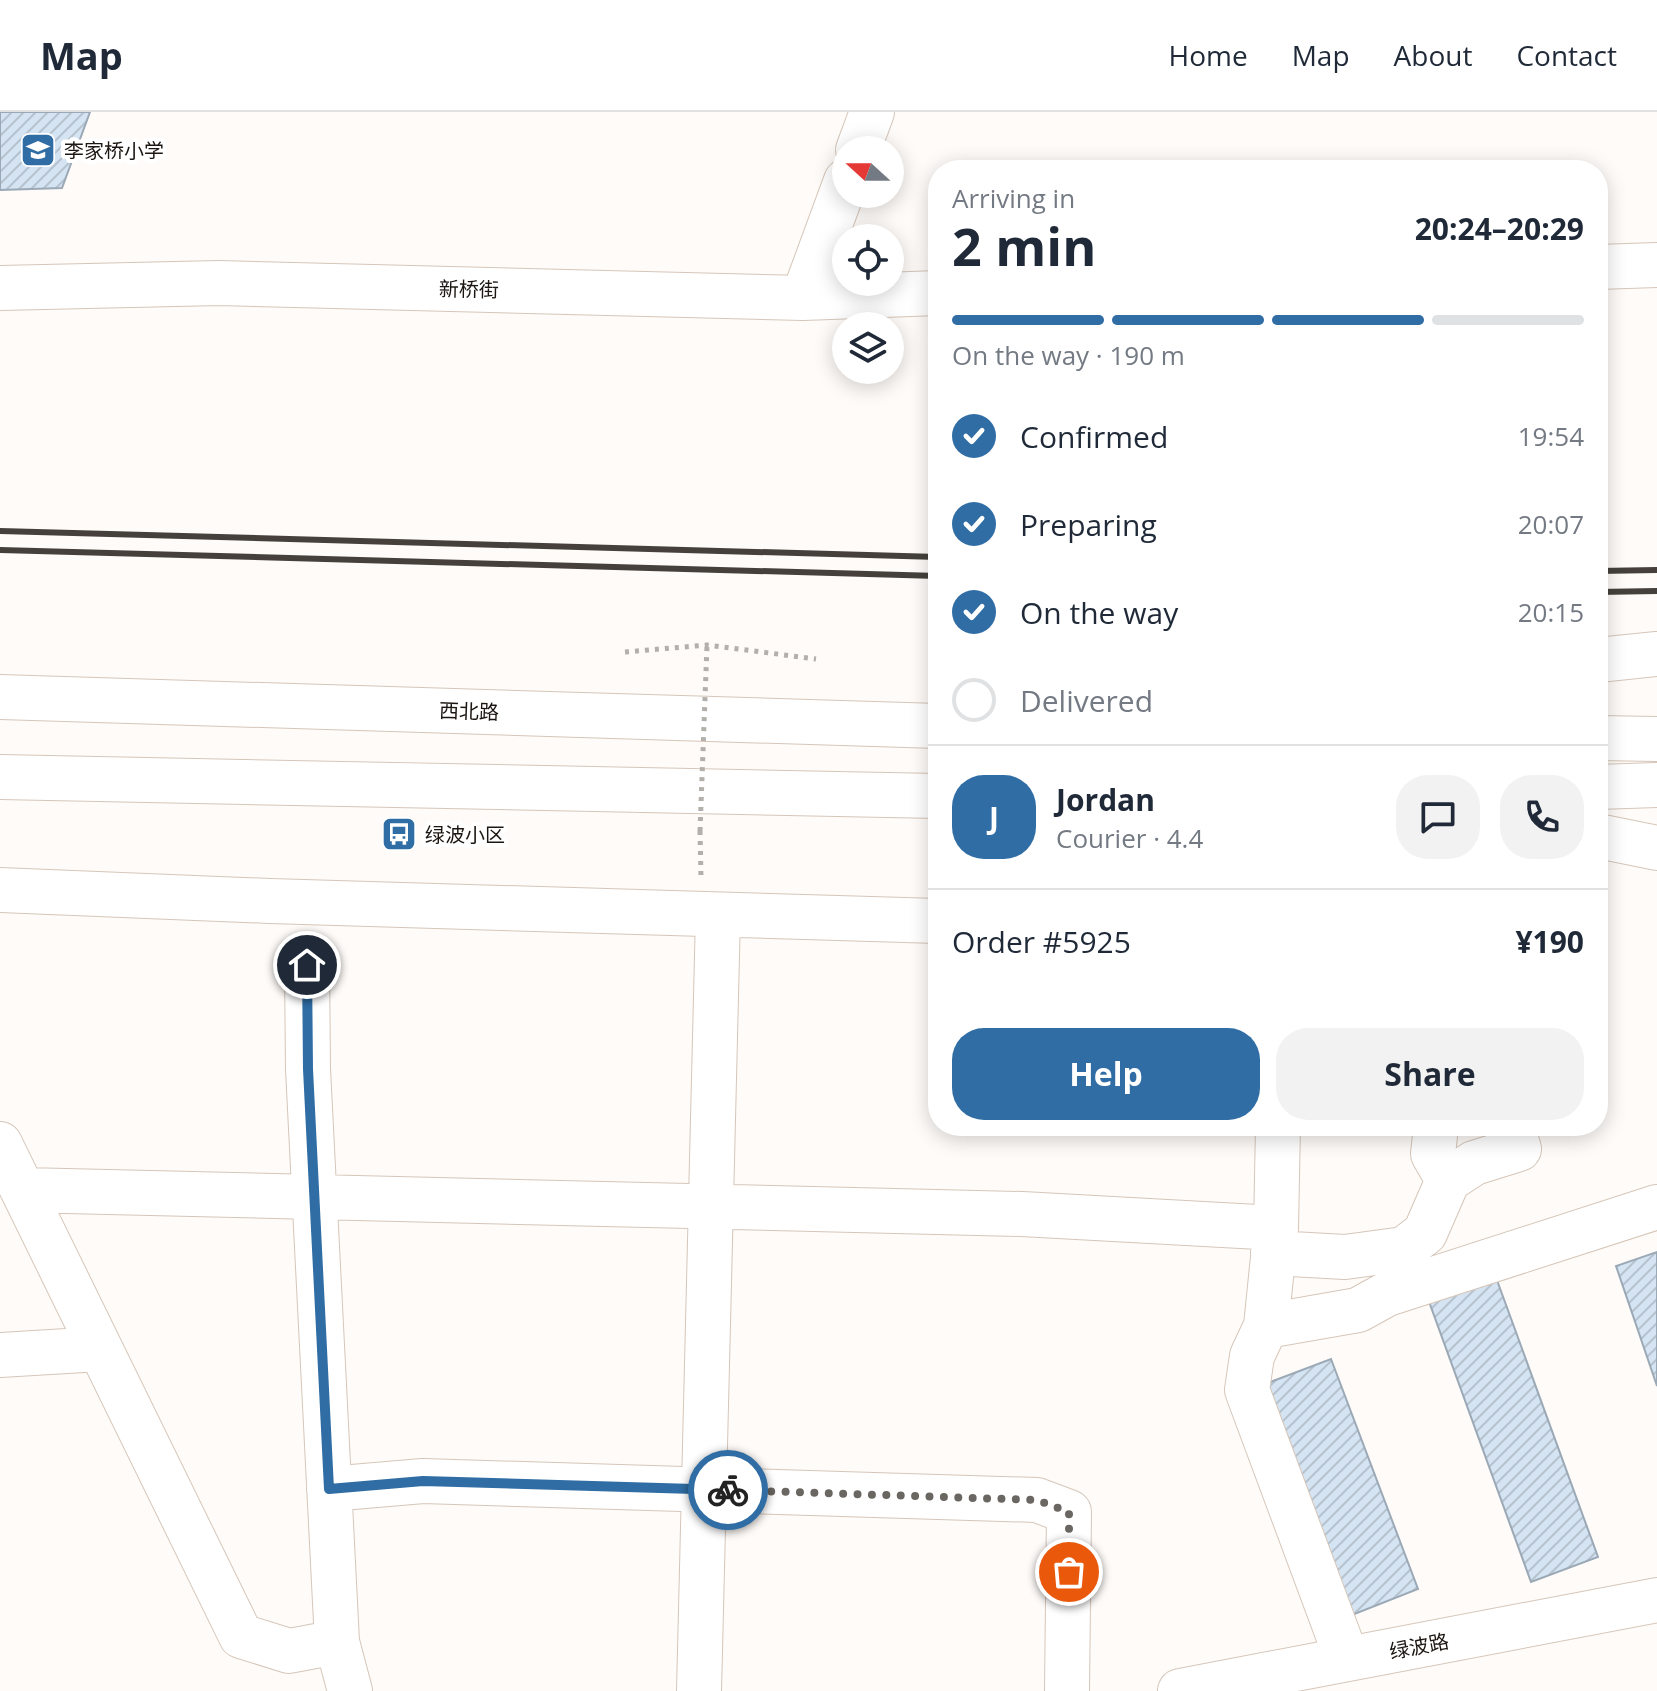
<!DOCTYPE html>
<html lang="en">
<head>
<meta charset="utf-8">
<style>
	:root { --surface:#fff; --page:#f2f2f3; --text:#1f2937; --muted:#747a83; --line:#e0e1e3; --accent:#2f6da4 }
	body { margin:0; font-family:"Open Sans","Noto Sans SC",sans-serif; background:var(--page); color:var(--text); height:100vh; display:flex; flex-direction:column; font-size:30px; white-space:nowrap }
	* { box-sizing:border-box; margin:0 }
	p { font-size:26px; color:var(--muted) }
	.icon { flex:none; width:44px; height:44px; fill:none; stroke:currentColor; stroke-width:2; stroke-linecap:round; stroke-linejoin:round }
	.map { position:relative; flex:1; overflow:hidden }
	.panel { position:absolute; left:928px; top:48px; width:680px; height:976px; display:flex; flex-direction:column; background:var(--surface); border-radius:32px; box-shadow:0 4px 20px #0003 }
	.panel>* { flex:none }
	.needle { width:52px; rotate:291deg }
	.tools { position:absolute; left:832px; top:24px; display:grid; gap:16px }
	.tools a { display:grid; place-items:center; width:72px; height:72px; border-radius:50%; background:var(--surface); box-shadow:0 4px 20px #0003; font-size:40px }
	.pin { position:absolute; display:grid; place-items:center; width:68px; height:68px; color:#fff; margin:-34px; border:4px solid #fff; border-radius:50%; box-shadow:0 2px 8px #0007 }
	.courier { position:absolute; display:grid; place-items:center; width:80px; height:80px; margin:-40px; border:6px solid #2f6da4; border-radius:50%; background:#fff; color:#222; box-shadow:0 2px 10px #0007 }
	.headline em { font-style:normal; font-weight:700 }
	.headline div { display:flex; flex-direction:column-reverse }
	.headline { display:flex; align-items:center; justify-content:space-between; height:136px; padding:0 24px }
	h1 { font-size:52px; font-weight:700; line-height:60px }
	.bar { display:grid; grid-template-columns:repeat(4,1fr); gap:12px 8px; align-content:center; height:96px; padding:0 24px }
	.bar i { height:10px; border-radius:6px; background:var(--line) }
	.bar .selected { background:var(--accent) }
	.bar p { grid-column:span 4 }
	.line { display:flex; align-items:center; gap:20px; padding:0 24px; border-top:2px solid var(--line) }
	.line div { flex:1 }
	.round { display:grid; place-items:center; flex:none; width:84px; height:84px; border-radius:32px; background:var(--page) }
	ol { padding:0 24px; list-style:none }
	li { display:flex; align-items:center; gap:24px; height:88px }
	li p { margin-inline-start:auto }
	li .icon { padding:8px; border-radius:50%; background:var(--accent); color:#fff; stroke-width:4 }
	li:last-child { color:var(--muted) }
	li i { width:44px; height:44px; border:4px solid var(--line); border-radius:50% }
	.cta { display:flex; gap:16px; margin-top:auto; padding:16px 24px }
	.cta a { flex:1; height:92px; border-radius:32px; background:var(--accent); color:#fff; font-size:32px; font-weight:700; line-height:92px; text-align:center }
	.cta a+a { background:var(--page); color:var(--text) }
	header { display:flex; align-items:center; gap:48px; box-sizing:border-box; height:112px; padding:0 40px; background:var(--surface); border-bottom:2px solid var(--line) }
	header strong { font-size:38px }
	nav { display:flex; gap:44px; margin-inline-start:auto; font-size:28px }
	.map>svg:first-child { display:block }
	.building { fill:url(#building-hatch); stroke:#9ba9b6; stroke-width:2 }
	.lines { fill:none; stroke-linecap:round; stroke-linejoin:round }
	.minor-casing { stroke:#d6c6b9; stroke-width:46 }
	.highway-casing { stroke:#d6c6b9; stroke-width:46 }
	.path { stroke:#b3afab; stroke-width:5; stroke-dasharray:4 6; stroke-linecap:butt }
	.minor { stroke:#fff; stroke-width:44 }
	.highway { stroke:#fff; stroke-width:44 }
	.rail { stroke:#45403b; stroke-width:6 }
	.path-bridge { stroke:#b3afab; stroke-width:5; stroke-dasharray:4 6; stroke-linecap:butt }
	.done { stroke:#6a6662; stroke-width:8; stroke-dasharray:0 14.4 }
	.route { stroke:#2f6da4; stroke-width:10 }
	.labels { text-anchor:middle; dominant-baseline:central; stroke-width:8; stroke-linejoin:round; paint-order:stroke }
	.poi-label { font-size:20px; fill:#1b1611; stroke:#fff; text-anchor:start }
	.street-label { font-size:20px; fill:#1b1611; stroke:#fff }
</style>
</head>
<body>
<header>
<strong>Map</strong>
<nav><a>Home</a><a>Map</a><a>About</a><a>Contact</a></nav>
</header>
<div class="map">
<svg width="1657" height="1579" viewBox="0 0 1657 1579">
	<defs>
		<pattern id="building-hatch" width="6" height="6" patternUnits="userSpaceOnUse" patternTransform="scale(2)"><rect width="6" height="6" fill="#d5e4f3"/><path d="M-1 1l2-2M0 6l6-6M5 7l2-2" fill="none" stroke="#b6c3cf"/></pattern>
	</defs>
	<rect width="100%" height="100%" fill="#fefbf8"/>
	<!-- building -->
	<path class="building" d="M 0,0 L 90,0 L 62,76 L 0,78 Z
		M 1657,1140 L 1657,1274 L 1616,1154 Z
		M 1494,1160 L 1598,1445 L 1531,1470 L 1427,1184 Z
		M 1331,1247 L 1418,1477 L 1352,1503 L 1265,1272 Z"/>
	<g class="lines">
		<!-- minor casing -->
		<g class="minor-casing">
			<path id="minor" d="M 858,38 L 872,0
				M 1598,155 L 1657,153
				M 0,176 L 219,171 L 803,186 L 938,181
				M 803,186 L 846,69
				M 0,778 L 270,789 L 938,809
				M 307,853 L 308,957 L 337,1530 L 350,1579
				M 1278,1014 L 1276,1116 L 1266,1214 L 1252,1244 L 1247,1278 L 1347,1547
				M 1436,1014 L 1433,1042 L 1448,1068
				M 0,1032 L 241,1524 L 289,1539 L 337,1530
				M 23,1078 L 1022,1102 L 1276,1116
				M 1273,1141 L 1345,1145 L 1404,1137 L 1425,1121 L 1448,1068 L 1474,1051 L 1519,1037 L 1512,1014
				M 1266,1214 L 1358,1198 L 1387,1182 L 1657,1095
				M 0,1243 L 100,1237
				M 329,1377 L 423,1369 L 1037,1388 L 1069,1400 L 1067,1579
				M 699,1579 L 718,803
				M 1180,1579 L 1657,1488"/>
		</g>
		<!-- highway casing -->
		<g class="highway-casing">
			<path id="highway" d="M 1598,548 L 1657,542
				M 0,585 L 938,614
				M 1598,626 L 1657,627
				M 0,665 L 938,684
				M 1598,675 L 1657,673
				M 1598,724 L 1657,736"/>
		</g>
		<!-- path -->
		<path class="path" d="M 625,540 L 707,533 L 816,547
			M 700,719 L 701,765"/>
		<!-- minor -->
		<use href="#minor" class="minor"/>
		<!-- highway -->
		<use href="#highway" class="highway"/>
		<!-- rail -->
		<path class="rail" d="M 0,419 L 938,445
			M 0,438 L 938,464
			M 1598,459 L 1657,458
			M 1598,480 L 1657,479"/>
		<!-- path-bridge -->
		<path class="path-bridge" d="M 700,719 L 707,533"/>
	</g>
	<g class="lines">
		<!-- done -->
		<path class="done" d="M 728,1378 L 1037,1388 L 1069,1400 L 1069,1460"/>
		<!-- route -->
		<path class="route" d="M 307,853 L 308,957 L 329,1377 L 423,1369 L 728,1378"/>
	</g>
	<!-- icons -->
	<defs>
		<g id="school-square" transform="scale(1.8)"><rect x="-9" y="-9" width="18" height="18" rx="4" fill="#2f6da4" stroke="#fff"/><path d="M0-5L7-2L0 1L-7-2ZM-4 1L0 2.5L4 1V4Q0 6-4 4Z" fill="#fff"/></g>
		<g id="bus-square" transform="scale(1.8)"><rect x="-9" y="-9" width="18" height="18" rx="4" fill="#2f6da4" stroke="#fff"/><path d="M-5-6H5V4H4V6H2V4H-2V6H-4V4H-5ZM-3.5-4V0h7V-4ZM-3.5 1.2v1.5H-2V1.2ZM2 1.2v1.5H3.5V1.2Z" fill="#fff"/></g>
	</defs>
	<g fill-rule="evenodd">
		<use href="#school-square" x="38" y="38"/>
		<use href="#bus-square" x="399" y="722"/>
	</g>
	<g class="labels">
		<!-- poi labels -->
		<g class="poi-label">
			<text x="64" y="38">李家桥小学</text>
			<text x="425" y="722">绿波小区</text>
		</g>
		<!-- street labels -->
		<g class="street-label">
			<text transform="translate(469 177) rotate(1)">新桥街</text>
			<text transform="translate(469 599) rotate(2)">西北路</text>
			<text transform="translate(1419 1534) rotate(-11)">绿波路</text>
		</g>
	</g>
</svg>
<div class="tools">
<a><svg class="needle" viewBox="-14 -14 28 28"><path d="M0-13l5 13h-10z" fill="#e53935"/><path d="M0 13l5-13h-10z" fill="#747a83"/></svg></a>
<a><svg class="icon" aria-label="locate" viewBox="0 0 24 24"><circle cx="12" cy="12" r="6"/><path d="M12 2v4M12 18v4M2 12h4M18 12h4"/></svg></a>
<a><svg class="icon" aria-label="layers" viewBox="0 0 24 24"><path d="M12 4l9 5-9 5-9-5zM3 14l9 5 9-5"/></svg></a>
</div>
<div class="pin" style="left:1069px;top:1460px;background:#ea580c"><svg class="icon" aria-label="bag" viewBox="0 0 24 24"><path d="M5 8h14l-1 12H6zM9 8a3 3 0 0 1 6 0"/></svg></div>
<div class="pin" style="left:307px;top:853px;background:#1f2937"><svg class="icon" aria-label="home" viewBox="0 0 24 24"><path d="M3 11l9-7 9 7M6 9v11h12V9"/></svg></div>
<div class="courier" style="left:728px;top:1378px"><svg class="icon" aria-label="bike" viewBox="0 0 24 24"><circle cx="6" cy="16" r="4"/><circle cx="18" cy="16" r="4"/><path d="M6 16l4-8h5l3 8M10 8l3 8H6M13 5h3"/></svg></div>
<section class="panel">
<div class="headline"><div><h1>2 min</h1><p>Arriving in</p></div><em>20:24–20:29</em></div>
<div class="bar"><i class="selected"></i><i class="selected"></i><i class="selected"></i><i></i><p>On the way · 190 m</p></div>
<ol>
<li><svg class="icon" aria-label="check" viewBox="0 0 24 24"><path d="M5 12l5 5 9-10"/></svg>Confirmed<p>19:54</p></li>
<li><svg class="icon" aria-label="check" viewBox="0 0 24 24"><path d="M5 12l5 5 9-10"/></svg>Preparing<p>20:07</p></li>
<li><svg class="icon" aria-label="check" viewBox="0 0 24 24"><path d="M5 12l5 5 9-10"/></svg>On the way<p>20:15</p></li>
<li><i></i>Delivered</li>
</ol>
<div class="line" style="height:144px"><b class="round" style="background:var(--accent);color:#fff">J</b><div><b>Jordan</b><p>Courier · 4.4</p></div><a class="round"><svg class="icon" aria-label="chat" viewBox="0 0 24 24"><path d="M4 5h16v11H9l-5 4z"/></svg></a><a class="round"><svg class="icon" aria-label="phone" viewBox="0 0 24 24"><path d="M5 4h4l2 5-3 2q2 4 5 5l2-3 5 2v4C11 20 4 13 5 4z"/></svg></a></div>
<div class="line" style="height:104px"><div>Order #5925</div><b>¥190</b></div>
<div class="cta"><a>Help</a><a>Share</a></div>
</section>
</div>
</body>
</html>
